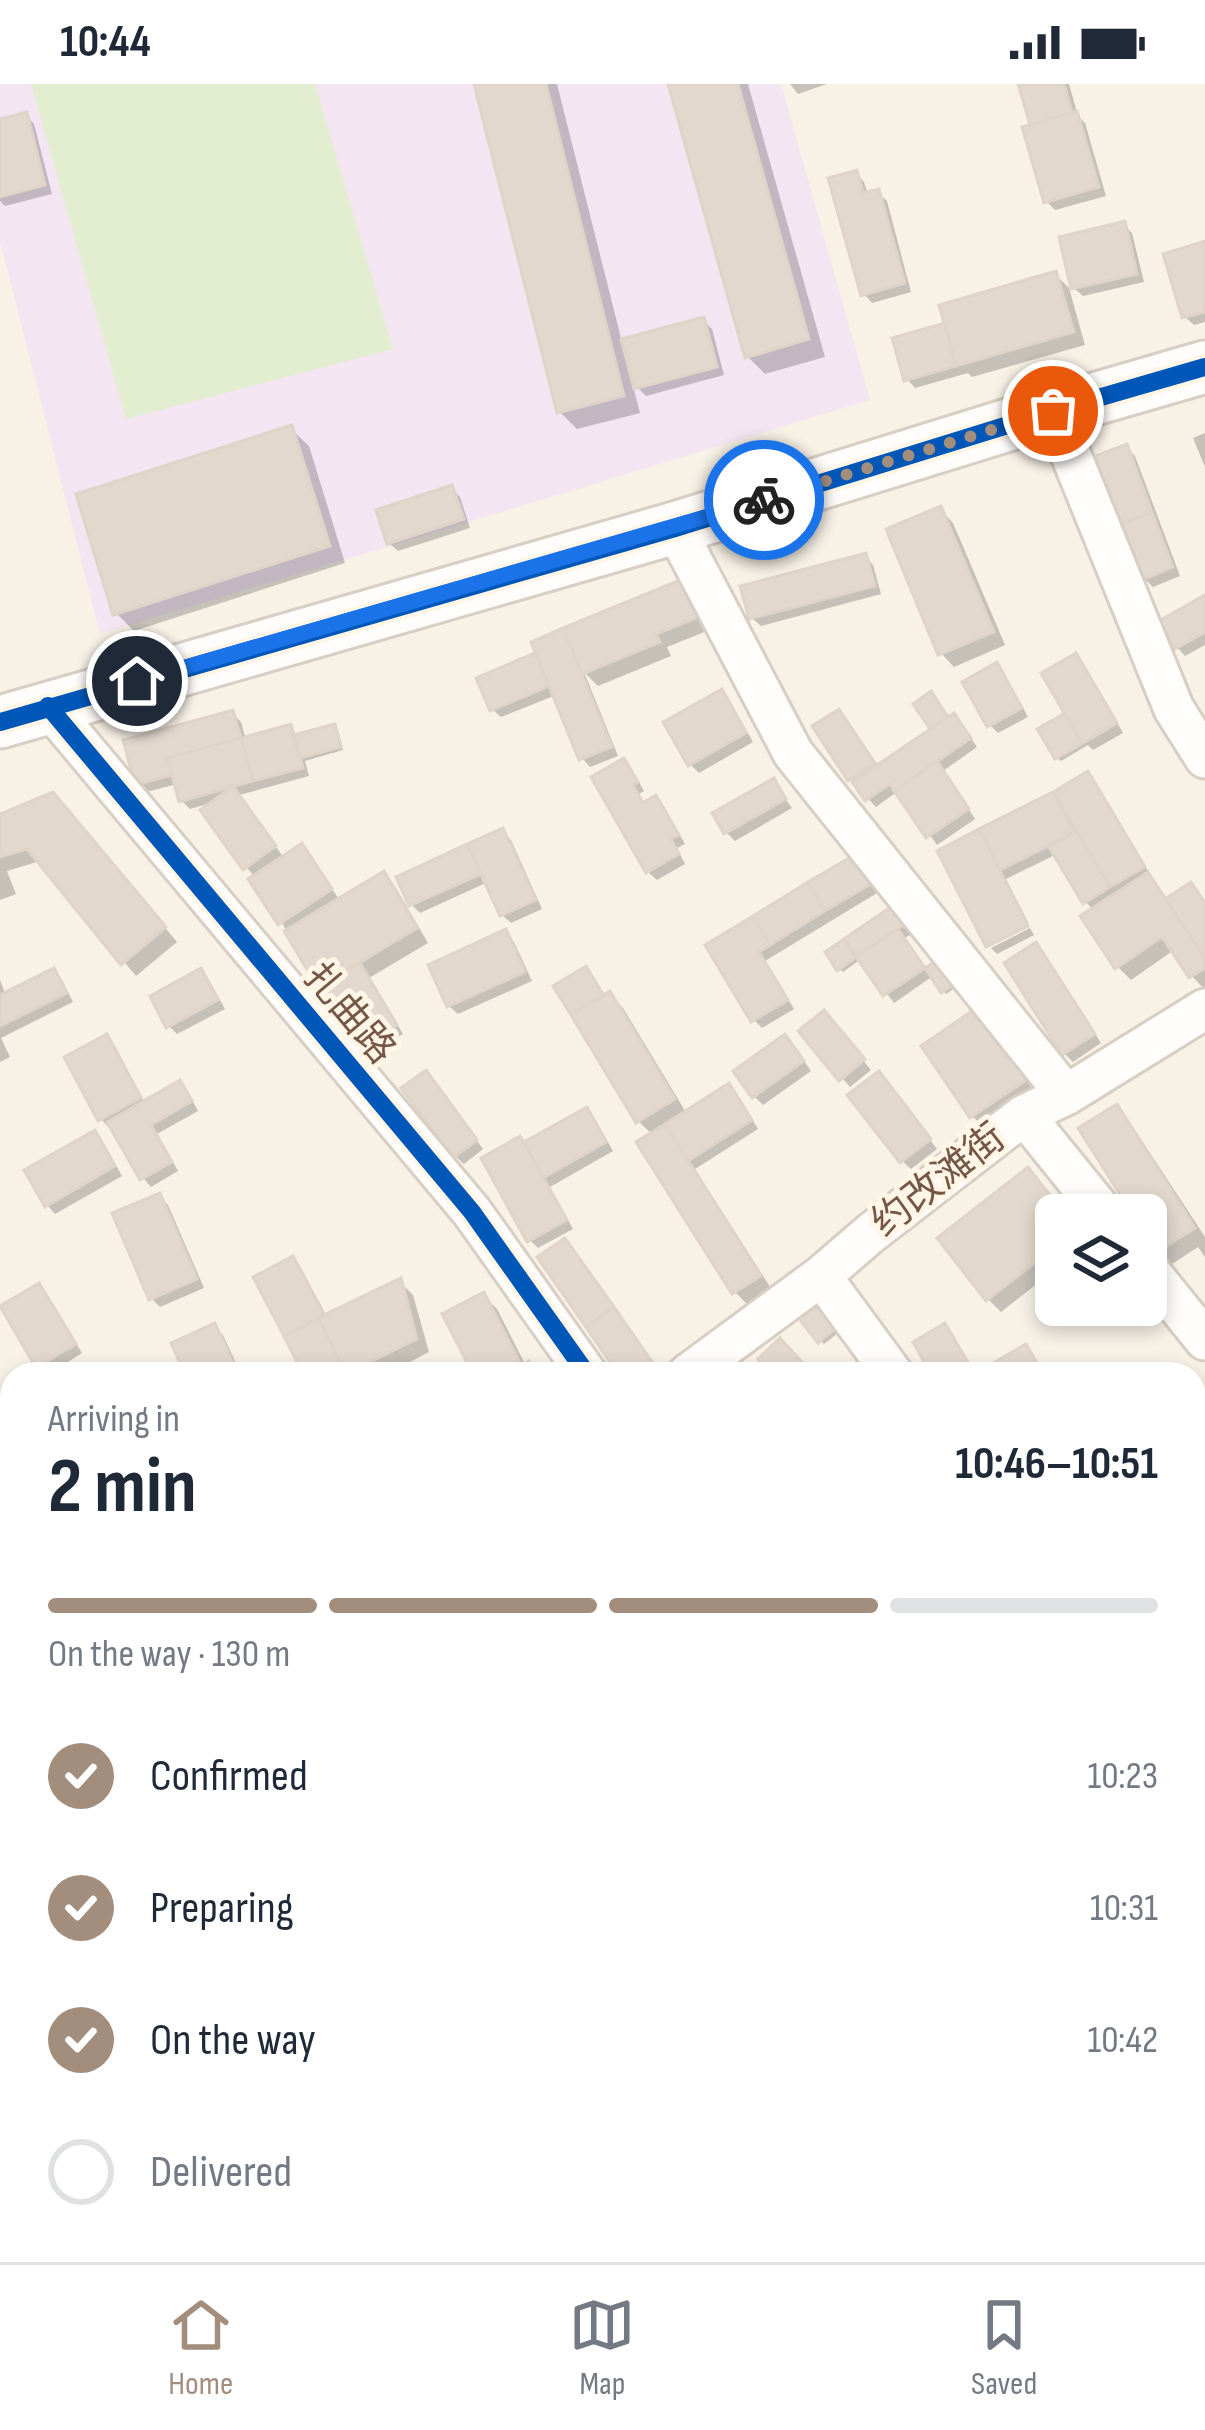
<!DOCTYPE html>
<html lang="en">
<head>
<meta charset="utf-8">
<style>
	:root { --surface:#fff; --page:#f6f6f7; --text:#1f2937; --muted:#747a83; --line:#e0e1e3; --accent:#a38d7d }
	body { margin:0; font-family:"Sofia Sans Condensed","Noto Sans SC",sans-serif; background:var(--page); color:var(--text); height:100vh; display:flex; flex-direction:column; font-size:45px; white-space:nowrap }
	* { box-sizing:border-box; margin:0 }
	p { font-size:39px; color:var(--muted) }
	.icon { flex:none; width:66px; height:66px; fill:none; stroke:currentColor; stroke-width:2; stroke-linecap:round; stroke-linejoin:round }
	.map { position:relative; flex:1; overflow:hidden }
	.sheet { position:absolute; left:0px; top:1278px; width:1206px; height:900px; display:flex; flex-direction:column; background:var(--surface); border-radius:36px 36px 0 0; box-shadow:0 6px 18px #0003 }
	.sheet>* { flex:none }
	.controls { position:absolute; left:1035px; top:1110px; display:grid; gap:24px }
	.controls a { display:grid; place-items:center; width:132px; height:132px; border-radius:18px; background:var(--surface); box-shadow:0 6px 18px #0003; font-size:60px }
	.pin { position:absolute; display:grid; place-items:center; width:102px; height:102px; color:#fff; margin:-51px; border:6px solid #fff; border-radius:50%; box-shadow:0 3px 12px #0007 }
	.courier { position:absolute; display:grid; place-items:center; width:120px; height:120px; margin:-60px; border:9px solid #1a73e8; border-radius:50%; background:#fff; color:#222; box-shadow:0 3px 15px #0007 }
	.headline em { font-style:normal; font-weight:700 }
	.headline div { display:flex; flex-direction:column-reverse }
	.headline { display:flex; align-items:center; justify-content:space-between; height:204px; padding:0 48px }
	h1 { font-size:78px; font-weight:700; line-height:90px }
	.bar { display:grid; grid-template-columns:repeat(4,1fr); gap:18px 12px; align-content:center; height:144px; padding:0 48px }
	.bar i { height:15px; border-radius:9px; background:var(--line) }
	.bar .on { background:var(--accent) }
	.bar p { grid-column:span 4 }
	ol { padding:0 48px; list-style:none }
	li { display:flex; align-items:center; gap:36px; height:132px }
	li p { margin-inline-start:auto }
	li .icon { padding:12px; border-radius:50%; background:var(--accent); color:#fff; stroke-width:4 }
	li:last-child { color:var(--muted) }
	li i { width:66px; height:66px; border:6px solid var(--line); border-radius:50% }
	.status { display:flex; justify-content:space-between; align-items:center; height:84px; padding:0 60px; background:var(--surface); direction:ltr }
	.status svg { height:33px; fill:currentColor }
	.dock { display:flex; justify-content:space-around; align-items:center; height:168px; border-top:3px solid var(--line); background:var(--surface); font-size:33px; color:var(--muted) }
	.dock a { display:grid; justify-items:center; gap:6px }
	.dock .on { color:var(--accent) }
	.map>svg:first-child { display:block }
	.education { fill:#f3e5f1 }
	.green { fill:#e2eecf }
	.shadow { fill:#0003; fill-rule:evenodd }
	.building { fill:#e3d8ce; stroke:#e0d4c8; stroke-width:3 }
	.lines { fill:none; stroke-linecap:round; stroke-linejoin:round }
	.minor-casing { stroke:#d8cec4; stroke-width:45 }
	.tertiary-casing { stroke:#d8cec4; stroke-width:57 }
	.secondary-casing { stroke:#d7cdc3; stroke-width:63 }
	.minor { stroke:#fefdfb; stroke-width:39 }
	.tertiary { stroke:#fefdfb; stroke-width:51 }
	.secondary { stroke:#fefdfb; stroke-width:57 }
	.cycleway-casing { stroke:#fff6e7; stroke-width:26 }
	.cycleway { stroke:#0057b8; stroke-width:18 }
	.done { stroke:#a38d7d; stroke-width:12; stroke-dasharray:0 21.6 }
	.route { stroke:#1a73e8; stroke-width:15 }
	.labels { text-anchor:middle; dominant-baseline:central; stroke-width:10; stroke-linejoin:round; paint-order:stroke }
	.street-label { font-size:39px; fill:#765745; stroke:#fff6e7 }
</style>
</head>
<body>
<div class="status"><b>10:44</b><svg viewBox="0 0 49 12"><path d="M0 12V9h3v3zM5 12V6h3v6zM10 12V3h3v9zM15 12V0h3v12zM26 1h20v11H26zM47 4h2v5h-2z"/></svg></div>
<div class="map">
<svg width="1205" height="2178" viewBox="0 0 1205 2178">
	<rect width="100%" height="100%" fill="#f7f1e6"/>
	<!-- education -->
	<path class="education" d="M 0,0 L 781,0 L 870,316 L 100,550 L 0,157 Z"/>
	<!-- green -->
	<path class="green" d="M 31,0 L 315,0 L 393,265 L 126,335 Z"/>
	<!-- shadow -->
	<path class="shadow" d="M 477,0 L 557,0 L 622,258 L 703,236 L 712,245 L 724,291 L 646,312 L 632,298 L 640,329 L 577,345 L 560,328 Z
		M 671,0 L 748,0 L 825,273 L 765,290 L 747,272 Z
		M 790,0 L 827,0 L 798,10 Z
		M 1022,0 L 1069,0 L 1078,32 L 1085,39 L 1106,112 L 1055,126 L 1047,118 L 1034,43 Z
		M 26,31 L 34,40 L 52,110 L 5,122 L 0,117 L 0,38 Z
		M 856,90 L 864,98 L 868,111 L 878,108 L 887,117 L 911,208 L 872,219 L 864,210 Z
		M 1124,141 L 1132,149 L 1144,198 L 1083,212 L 1074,204 Z
		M 1205,160 L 1205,238 L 1194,241 L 1185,233 Z
		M 1055,190 L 1069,204 L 1085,261 L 972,293 L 968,289 L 915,304 L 907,295 L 948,241 Z
		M 291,345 L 309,362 L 345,479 L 134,547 L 116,529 Z
		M 1205,349 L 1205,383 L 1193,354 Z
		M 1126,363 L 1135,372 L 1180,492 L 1153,503 L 1144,494 Z
		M 452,405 L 460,413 L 470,444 L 398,467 L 389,459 Z
		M 940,425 L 953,439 L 1005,561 L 954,583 L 941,569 Z
		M 865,472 L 873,481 L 881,510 L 761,542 L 752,534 Z
		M 680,499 L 693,513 L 707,547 L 667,563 L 671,572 L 598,602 L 584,588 L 618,672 L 590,683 L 582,674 L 556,611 L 501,633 L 492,625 L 480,595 L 539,571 L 535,559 Z
		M 1205,514 L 1205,561 L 1185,572 L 1177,563 Z
		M 1076,572 L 1084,581 L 1123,649 L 1093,666 L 1088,661 L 1061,677 L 1057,674 L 1068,630 Z
		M 996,582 L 1005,591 L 1028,633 L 998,649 L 990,641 Z
		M 721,608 L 730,617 L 753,658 L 699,689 L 690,680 Z
		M 934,614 L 948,636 L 962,641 L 977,663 L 943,687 L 975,735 L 937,761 L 898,707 L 876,723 L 850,695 L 847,637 L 878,684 L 934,646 L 917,621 Z
		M 232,629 L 241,638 L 246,656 L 290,644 L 299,653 L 334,643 L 338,646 L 343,666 L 305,677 L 309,692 L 239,711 L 284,774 L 310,771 L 340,817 L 383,791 L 396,804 L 428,859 L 369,894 L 403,950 L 365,972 L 357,964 L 255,794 L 204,726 L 215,718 L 190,725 L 181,716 L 177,700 L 146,708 L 138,699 Z
		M 623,677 L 632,686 L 644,707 L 639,710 L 645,721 L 656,715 L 664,723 L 685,760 L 677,764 L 685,780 L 657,796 L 648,788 Z
		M 1087,690 L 1096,699 L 1151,792 L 1149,793 L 1168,817 L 1191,802 L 1205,819 L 1205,906 L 1192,892 L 1174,866 L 1131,896 L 1118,883 L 1094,827 L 1086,818 L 1057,770 L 1006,795 L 1028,838 L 987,859 L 942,768 L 1055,711 ZM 1069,728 L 1080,747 L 1072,752 L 1062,732 Z
		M 773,698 L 792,724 L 735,757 L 726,748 Z
		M 66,726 L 177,858 L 136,892 L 40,777 L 7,787 L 16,810 L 0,816 L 0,734 Z
		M 503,747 L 511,756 L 542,825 L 511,839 L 502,831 L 488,798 L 420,829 L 412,821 Z
		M 859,772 L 882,806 L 765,877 L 794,925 L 762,944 L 754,936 L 709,862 Z
		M 901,820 L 920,844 L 905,854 L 926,887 L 946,873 L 964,898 L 946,910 L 933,892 L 894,919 L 861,875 L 843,888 L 840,885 Z
		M 1030,844 L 1034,851 L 997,870 L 991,864 Z
		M 506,849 L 514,858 L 532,897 L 458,930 L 449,922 Z
		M 1036,862 L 1044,870 L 1101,959 L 1073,978 L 1064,969 Z
		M 54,888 L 62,896 L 73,918 L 1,954 L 10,973 L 0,978 L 0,896 L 6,912 Z
		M 201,888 L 209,896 L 225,925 L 177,950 L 169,942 Z
		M 610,911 L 623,924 L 687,1030 L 728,1003 L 737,1011 L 758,1045 L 695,1085 L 772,1206 L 748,1221 L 735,1208 L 653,1051 L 638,1037 L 604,915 Z
		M 985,922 L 1045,1005 L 986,1045 L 972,1032 Z
		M 832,939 L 871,986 L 850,1003 L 803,948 Z
		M 106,954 L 115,962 L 145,1019 L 180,1000 L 188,1008 L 198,1027 L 157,1050 L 178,1087 L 151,1103 L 143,1094 L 113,1042 L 109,1044 L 101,1035 Z
		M 794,963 L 811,987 L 763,1021 L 754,1012 Z
		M 434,998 L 483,1065 L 464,1080 L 455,1072 Z
		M 887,999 L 937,1065 L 911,1085 L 902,1077 Z
		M 1116,1024 L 1129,1037 L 1205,1153 L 1205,1173 L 1198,1163 L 1172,1180 L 1159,1166 L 1146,1145 L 1146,1131 L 1137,1131 Z
		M 587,1027 L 595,1035 L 613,1067 L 550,1103 L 573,1145 L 538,1164 L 530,1156 L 520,1055 L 525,1061 Z
		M 94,1049 L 103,1058 L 122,1092 L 55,1130 L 47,1121 Z
		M 1028,1087 L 1064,1131 L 1056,1131 L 1056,1185 L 1001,1228 L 988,1215 Z
		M 159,1112 L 168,1121 L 204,1204 L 160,1223 L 151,1214 Z
		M 293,1176 L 301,1184 L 327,1233 L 400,1198 L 413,1211 L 429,1268 L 387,1290 L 307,1290 Z
		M 38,1202 L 47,1211 L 82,1269 L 49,1290 L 38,1283 L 3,1224 Z
		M 484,1212 L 497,1225 L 526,1282 L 537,1290 L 477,1290 Z
		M 814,1220 L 838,1249 L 824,1260 L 800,1232 Z
		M 214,1242 L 223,1251 L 241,1290 L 188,1290 Z
		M 945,1243 L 953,1251 L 975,1290 L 935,1290 Z
		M 0,1320 L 12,1338 L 12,1479 L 0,1467 Z
		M 12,1737 L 12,1760 L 2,1744 Z
		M 0,1812 L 12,1819 L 12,1863 L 0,1884 Z
		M 0,2131 L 12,2144 L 12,2166 L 20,2166 L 17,2177 L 0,2178 Z
		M 1205,2158 L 1205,2178 L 1189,2178 L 1185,2170 Z
		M 464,2166 L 555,2166 L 561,2177 L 471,2178 Z"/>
	<!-- building -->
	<path class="building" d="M 474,0 L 546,0 L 624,312 L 557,329 Z
		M 668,0 L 738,0 L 809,255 L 745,274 Z
		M 1018,0 L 1064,0 L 1072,28 L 1030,41 Z
		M 1077,27 L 1099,103 L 1044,119 L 1022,43 Z
		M 27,28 L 45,101 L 0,113 L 0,35 Z
		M 857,86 L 863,109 L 879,105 L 905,199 L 861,212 L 828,94 Z
		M 1125,137 L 1137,190 L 1071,205 L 1059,153 Z
		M 1205,157 L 1205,228 L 1182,234 L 1163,170 Z
		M 1056,187 L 1074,248 L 956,282 L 939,221 Z
		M 704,233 L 717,283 L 634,305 L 621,255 Z
		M 945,239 L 956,282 L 904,297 L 892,254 Z
		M 292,341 L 330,462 L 113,531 L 76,410 Z
		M 1127,360 L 1152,428 L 1121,440 L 1095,372 Z
		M 452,401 L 464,435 L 387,460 L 376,426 Z
		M 941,422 L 994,548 L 938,571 L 886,445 Z
		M 1152,428 L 1173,483 L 1142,496 L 1121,440 Z
		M 866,469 L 875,502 L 749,535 L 740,502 Z
		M 680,496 L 696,534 L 656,550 L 660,558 L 582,590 L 563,544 Z
		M 1205,511 L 1205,548 L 1175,565 L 1159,537 Z
		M 563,544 L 612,663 L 579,676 L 531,558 Z
		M 535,569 L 549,602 L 490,627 L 476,594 Z
		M 1076,569 L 1117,639 L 1082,660 L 1041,589 Z
		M 997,578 L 1022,624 L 987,643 L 962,598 Z
		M 722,605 L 746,649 L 688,682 L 663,638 Z
		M 931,607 L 948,633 L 930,645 L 913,620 Z
		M 839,625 L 875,679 L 848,697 L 812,642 Z
		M 233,626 L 241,654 L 167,674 L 172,691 L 135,701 L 123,656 Z
		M 954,629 L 971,654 L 894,707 L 890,700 L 865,717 L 852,698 Z
		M 1065,629 L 1082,660 L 1055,675 L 1037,645 Z
		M 291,640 L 303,684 L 253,697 L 241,654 Z
		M 335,640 L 341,663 L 300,674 L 293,651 Z
		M 241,654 L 253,697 L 179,718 L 167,674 Z
		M 624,674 L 638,698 L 633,701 L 643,719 L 656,711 L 679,751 L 671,755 L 679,770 L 646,789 L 591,693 Z
		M 937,677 L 969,725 L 926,754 L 894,707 Z
		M 1088,687 L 1145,783 L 1110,803 L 1053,708 Z
		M 774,694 L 786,715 L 724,750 L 712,729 Z
		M 233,702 L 276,762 L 243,786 L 200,726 Z
		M 53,708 L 166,843 L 121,881 L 27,765 L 0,773 L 0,730 Z
		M 1053,708 L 1074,749 L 1000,786 L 979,745 Z
		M 503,744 L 536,816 L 500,832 L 467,760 Z
		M 979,745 L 1028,842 L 986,863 L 937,767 Z
		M 1076,746 L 1110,803 L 1083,820 L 1049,763 Z
		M 302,759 L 332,805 L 278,841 L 248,795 Z
		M 467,760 L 481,790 L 409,822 L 396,793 Z
		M 859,768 L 876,797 L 825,827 L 808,798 Z
		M 384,787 L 417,844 L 318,904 L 284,847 Z
		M 1148,788 L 1205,875 L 1205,884 L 1189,894 L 1162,853 L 1115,885 L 1080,832 Z
		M 808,798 L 825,827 L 770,861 L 753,832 Z
		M 1191,798 L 1205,819 L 1205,875 L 1165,815 Z
		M 901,816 L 914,834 L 856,873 L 844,855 Z
		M 753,832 L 770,861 L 759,868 L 788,916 L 751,938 L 705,861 Z
		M 506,845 L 525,888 L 447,923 L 428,881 Z
		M 898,845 L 925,884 L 883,912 L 856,873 Z
		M 844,855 L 856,873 L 837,887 L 825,868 Z
		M 1036,858 L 1095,950 L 1062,971 L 1004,879 Z
		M 947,869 L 963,894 L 941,909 L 925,884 Z
		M 360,879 L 397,941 L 354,966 L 318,904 Z
		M 586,882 L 604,912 L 571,931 L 553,902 Z
		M 54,884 L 67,909 L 0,942 L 0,911 Z
		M 201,884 L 218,916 L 166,944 L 150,912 Z
		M 610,907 L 675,1015 L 636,1039 L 571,931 Z
		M 985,918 L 1034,991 L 970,1034 L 921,962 Z
		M 824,926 L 865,975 L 839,997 L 798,947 Z
		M 107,950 L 141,1014 L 98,1037 L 64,973 Z
		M 785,950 L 804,977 L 752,1014 L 733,987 Z
		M 426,986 L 477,1056 L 453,1074 L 401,1004 Z
		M 879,987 L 931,1055 L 900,1079 L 847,1011 Z
		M 180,996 L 192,1017 L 151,1041 L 172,1078 L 140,1096 L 107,1038 Z
		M 729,999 L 752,1036 L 688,1077 L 665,1040 Z
		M 1117,1020 L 1195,1144 L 1157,1168 L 1146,1151 L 1146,1131 L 1133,1131 L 1078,1044 Z
		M 587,1023 L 606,1058 L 543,1094 L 524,1058 Z
		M 665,1040 L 761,1192 L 732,1210 L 636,1058 Z
		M 95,1046 L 115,1082 L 45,1123 L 24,1086 Z
		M 520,1052 L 567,1136 L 527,1158 L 481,1074 Z
		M 1028,1083 L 1065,1131 L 1056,1131 L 1056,1162 L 986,1217 L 937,1154 Z
		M 160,1109 L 197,1195 L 149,1216 L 112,1129 Z
		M 565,1154 L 614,1223 L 586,1243 L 537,1173 Z
		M 293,1172 L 324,1232 L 284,1252 L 253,1193 Z
		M 401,1194 L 417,1255 L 346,1290 L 318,1234 Z
		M 39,1199 L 76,1260 L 36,1284 L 0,1222 Z
		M 484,1208 L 521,1281 L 529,1277 L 535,1290 L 473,1290 L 442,1230 Z
		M 814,1216 L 836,1244 L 818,1259 L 796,1231 Z
		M 614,1223 L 655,1282 L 643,1290 L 618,1290 L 586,1243 Z
		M 318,1234 L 346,1290 L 303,1290 L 284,1252 Z
		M 215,1239 L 238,1290 L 185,1290 L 171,1259 Z
		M 945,1239 L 970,1282 L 956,1290 L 931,1290 L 913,1258 Z
		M 780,1254 L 813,1290 L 771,1290 L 758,1275 Z
		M 1026,1260 L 1043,1290 L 993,1290 L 988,1282 Z
		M 0,1319 L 12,1339 L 12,1360 L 0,1367 Z
		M 5,1363 L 12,1375 L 12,1459 L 0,1466 L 0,1367 Z
		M 7,1497 L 12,1505 L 12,1599 L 0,1581 L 0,1502 Z
		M 1194,1880 L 1205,1894 L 1205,1965 L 1194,1950 Z
		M 353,2166 L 406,2166 L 409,2178 L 356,2178 Z
		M 461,2166 L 554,2166 L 554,2167 L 535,2178 L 467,2178 Z
		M 1038,2166 L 1102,2166 L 1109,2178 L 1042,2178 L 1036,2167 Z"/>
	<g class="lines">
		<!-- minor casing -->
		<g class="minor-casing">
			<path id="minor" d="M 1053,327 L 1174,625 L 1205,674
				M 675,444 L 793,669 L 1066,1011
				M 48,622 L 472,1128 L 587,1290
				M 1024,1031 L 1105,1131
				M 1146,1183 L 1205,1256
				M 821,1192 L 893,1290
				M 688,1290 L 821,1192 L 871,1149 L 1024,1031 L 1066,1011 L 1205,925
				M 1194,1631 L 1205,1639
				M 1194,2079 L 1205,2070
				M 302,2166 L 302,2178
				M 1148,2166 L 1155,2178"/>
		</g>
		<!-- tertiary casing -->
		<g class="tertiary-casing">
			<path id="tertiary" d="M 0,638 L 675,444 L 1053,327 L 1205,283"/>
		</g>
		<!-- secondary casing -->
		<g class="secondary-casing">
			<path id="secondary" d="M 0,2051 L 12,2055
				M 236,2166 L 245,2178"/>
		</g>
		<!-- minor -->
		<use href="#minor" class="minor"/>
		<!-- tertiary -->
		<use href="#tertiary" class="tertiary"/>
		<!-- secondary -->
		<use href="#secondary" class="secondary"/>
		<!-- cycleway casing -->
		<g class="cycleway-casing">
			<path id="cycleway" d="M 48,622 L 472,1128 L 587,1290
				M 0,638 L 675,444 L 1053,327 L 1205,283"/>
		</g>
		<!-- cycleway -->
		<use href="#cycleway" class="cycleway"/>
	</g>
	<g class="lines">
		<!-- done -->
		<path class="done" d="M 764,416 L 1053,327"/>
		<!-- route -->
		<path class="route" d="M 137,597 L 764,416"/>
	</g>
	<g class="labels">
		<!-- street labels -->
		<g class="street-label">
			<text transform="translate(349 930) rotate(50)">扎曲路</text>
			<text transform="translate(939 1097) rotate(-38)">约改滩街</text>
		</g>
	</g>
</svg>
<div class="controls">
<a><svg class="icon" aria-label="layers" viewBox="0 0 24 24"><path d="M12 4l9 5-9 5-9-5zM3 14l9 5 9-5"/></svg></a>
</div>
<div class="pin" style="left:1053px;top:327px;background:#ea580c"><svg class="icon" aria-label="bag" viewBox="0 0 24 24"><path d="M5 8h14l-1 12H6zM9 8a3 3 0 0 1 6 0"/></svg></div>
<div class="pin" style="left:137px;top:597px;background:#1f2937"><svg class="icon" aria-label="home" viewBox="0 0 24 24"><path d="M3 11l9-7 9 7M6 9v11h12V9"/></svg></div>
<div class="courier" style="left:764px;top:416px"><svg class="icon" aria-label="bike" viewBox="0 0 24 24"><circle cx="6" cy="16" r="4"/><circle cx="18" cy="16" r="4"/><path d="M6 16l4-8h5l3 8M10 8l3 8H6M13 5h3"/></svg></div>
<section class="sheet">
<div class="headline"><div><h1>2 min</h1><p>Arriving in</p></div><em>10:46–10:51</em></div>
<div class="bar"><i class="on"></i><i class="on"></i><i class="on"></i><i></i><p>On the way · 130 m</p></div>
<ol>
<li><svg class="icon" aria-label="check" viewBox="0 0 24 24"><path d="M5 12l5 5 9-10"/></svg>Confirmed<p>10:23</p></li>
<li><svg class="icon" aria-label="check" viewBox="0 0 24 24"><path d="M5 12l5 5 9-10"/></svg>Preparing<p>10:31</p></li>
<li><svg class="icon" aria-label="check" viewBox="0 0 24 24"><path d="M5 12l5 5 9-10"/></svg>On the way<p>10:42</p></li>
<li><i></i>Delivered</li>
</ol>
</section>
</div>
<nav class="dock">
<a class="on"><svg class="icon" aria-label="home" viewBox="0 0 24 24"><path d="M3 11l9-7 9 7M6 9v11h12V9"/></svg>Home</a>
<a><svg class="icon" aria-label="map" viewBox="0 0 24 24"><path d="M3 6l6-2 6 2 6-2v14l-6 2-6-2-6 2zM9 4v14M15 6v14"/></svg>Map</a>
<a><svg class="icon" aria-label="saved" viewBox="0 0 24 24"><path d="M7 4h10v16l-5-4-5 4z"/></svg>Saved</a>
</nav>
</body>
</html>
